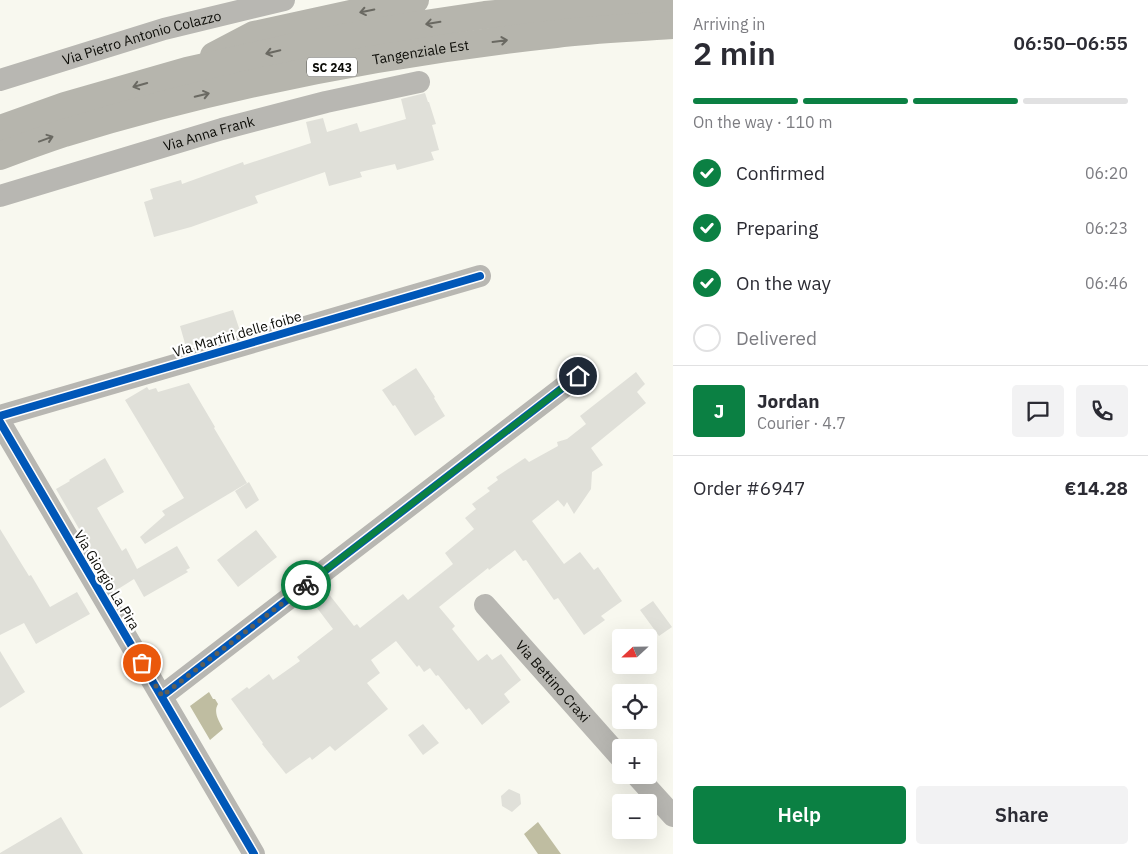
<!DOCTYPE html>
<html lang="en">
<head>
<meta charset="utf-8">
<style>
	:root { --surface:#fff; --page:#f2f2f3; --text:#2b2b33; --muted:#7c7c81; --line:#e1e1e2; --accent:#0b8043 }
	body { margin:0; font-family:"IBM Plex Sans",sans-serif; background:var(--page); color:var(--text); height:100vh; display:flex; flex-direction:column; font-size:19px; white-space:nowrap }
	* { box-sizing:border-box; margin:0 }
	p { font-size:16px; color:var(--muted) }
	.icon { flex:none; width:28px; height:28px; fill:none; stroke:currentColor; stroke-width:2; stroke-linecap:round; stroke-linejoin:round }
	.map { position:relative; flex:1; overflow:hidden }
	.sheet { display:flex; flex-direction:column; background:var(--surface); width:475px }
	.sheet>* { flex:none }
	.needle { width:32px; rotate:248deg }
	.fabs { position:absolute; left:612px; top:629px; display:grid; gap:10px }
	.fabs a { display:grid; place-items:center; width:45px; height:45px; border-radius:5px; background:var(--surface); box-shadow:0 5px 20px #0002; font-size:25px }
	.pin { position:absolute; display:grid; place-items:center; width:42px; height:42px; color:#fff; margin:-21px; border:2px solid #fff; border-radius:50%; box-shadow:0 1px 5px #0007 }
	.courier { position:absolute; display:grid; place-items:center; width:50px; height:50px; margin:-25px; border:4px solid #0b8043; border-radius:50%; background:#fff; color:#222; box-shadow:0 1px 6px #0007 }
	.summary em { font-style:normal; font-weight:600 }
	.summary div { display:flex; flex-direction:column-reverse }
	.summary { display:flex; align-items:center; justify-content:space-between; height:85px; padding:0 20px }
	h1 { font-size:32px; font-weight:600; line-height:38px }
	.bar { display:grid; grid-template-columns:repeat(4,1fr); gap:8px 5px; align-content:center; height:60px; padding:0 20px }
	.bar i { height:6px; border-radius:4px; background:var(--line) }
	.bar .active { background:var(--accent) }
	.bar p { grid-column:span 4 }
	.line { display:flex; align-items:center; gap:12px; padding:0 20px; border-top:1px solid var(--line) }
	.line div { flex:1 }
	.round { display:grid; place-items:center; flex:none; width:52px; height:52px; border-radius:5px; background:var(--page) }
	ol { padding:0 20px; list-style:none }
	li { display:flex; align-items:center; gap:15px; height:55px }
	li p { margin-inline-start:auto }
	li .icon { padding:5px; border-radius:50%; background:var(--accent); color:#fff; stroke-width:4 }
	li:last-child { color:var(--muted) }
	li i { width:28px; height:28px; border:2px solid var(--line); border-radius:50% }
	.button { display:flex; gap:10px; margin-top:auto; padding:10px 20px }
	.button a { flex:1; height:58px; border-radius:5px; background:var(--accent); color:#fff; font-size:20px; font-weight:600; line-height:58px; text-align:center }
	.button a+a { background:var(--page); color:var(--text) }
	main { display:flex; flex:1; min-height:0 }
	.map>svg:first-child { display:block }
	.water { fill:#bfbda1 }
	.building { fill:#e0e0d9 }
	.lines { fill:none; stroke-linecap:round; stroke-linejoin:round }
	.street { stroke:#b8b7b2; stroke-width:22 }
	.highway { stroke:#b6b5ad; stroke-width:28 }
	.cycleway-casing { stroke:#fff; stroke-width:11 }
	.cycleway { stroke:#0057b8; stroke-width:8 }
	.oneway { stroke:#6a6962 }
	.done { stroke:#5f5f58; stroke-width:5; stroke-dasharray:0 9 }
	.route { stroke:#0b8043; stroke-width:6 }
	.labels { text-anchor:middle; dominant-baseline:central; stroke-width:4.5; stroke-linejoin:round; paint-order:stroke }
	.shield { fill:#fff; stroke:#555551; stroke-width:1 }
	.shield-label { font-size:12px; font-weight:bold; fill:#0c0c07 }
	.street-label { font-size:14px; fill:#0c0c07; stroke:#fff }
</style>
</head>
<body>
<main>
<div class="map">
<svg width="673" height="854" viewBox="0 0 673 854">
	<rect width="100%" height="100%" fill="#f8f8ef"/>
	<!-- water -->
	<path class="water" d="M 209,692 L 213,699 L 215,699 L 218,704 C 213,712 219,721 223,729 L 210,740 L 190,706 Z
		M 538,822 L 561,854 L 538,854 L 524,834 Z"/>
	<!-- building -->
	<path class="building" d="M 425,93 L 428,102 L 429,102 L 436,124 L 432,125 L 439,150 L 431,152 L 434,160 L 397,170 L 395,164 L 360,172 L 362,177 L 329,186 L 325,172 L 255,196 L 258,203 L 191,227 L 154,237 L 144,202 L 153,199 L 150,189 L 181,180 L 182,184 L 243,162 L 244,165 L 311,143 L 306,122 L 323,118 L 327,132 L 357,123 L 360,132 L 406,119 L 401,99 Z
		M 233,310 L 240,331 L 186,347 L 180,326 Z
		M 416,368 L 435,397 L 434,398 L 445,416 L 415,436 L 395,405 L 393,406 L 382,390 Z
		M 636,372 L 645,384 L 637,392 L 646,403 L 591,448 L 603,465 L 592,472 L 591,489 L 574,514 L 567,502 L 564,507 L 558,500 L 532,521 L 564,564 L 580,552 L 594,570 L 598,567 L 622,601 L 601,616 L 605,620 L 584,635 L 558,598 L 554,600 L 526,560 L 523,561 L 515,550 L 489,570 L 488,568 L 439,607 L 455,626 L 452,629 L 478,661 L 487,654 L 492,660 L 501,654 L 521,680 L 504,694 L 510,702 L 482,725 L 469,708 L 466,710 L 438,675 L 436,676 L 430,668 L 424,672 L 419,665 L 417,667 L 396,641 L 371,660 L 380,673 L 367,683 L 388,709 L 335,751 L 330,746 L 312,760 L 310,757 L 286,774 L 262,744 L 263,743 L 231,699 L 247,687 L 249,689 L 269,674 L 273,680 L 300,661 L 297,657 L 333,629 L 314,604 L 328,593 L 354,626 L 357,624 L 360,628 L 403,594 L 408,600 L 453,564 L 445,553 L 474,529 L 465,518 L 476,509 L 472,504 L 490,491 L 487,488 L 498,480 L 496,477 L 525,458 L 529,462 L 558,446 L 557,442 L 567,439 L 586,424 L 580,416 Z
		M 189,383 L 215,427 L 214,428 L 247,483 L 145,544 L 140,537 L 165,515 L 162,511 L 184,498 L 125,400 L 147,387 L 149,390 L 156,388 L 158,392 Z
		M 105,458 L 124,492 L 97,508 L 122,551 L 126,548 L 137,569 L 177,546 L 190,568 L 186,570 L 188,572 L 144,597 L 134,579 L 115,591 L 56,489 L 70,481 L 69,480 Z
		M 249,482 L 259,500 L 246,509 L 235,491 Z
		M 0,529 L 29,576 L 31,575 L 50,607 L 77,592 L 90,614 L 36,644 L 24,623 L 0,635 Z
		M 256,530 L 277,557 L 238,587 L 217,560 Z
		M 653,601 L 672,627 L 659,636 L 640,610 Z
		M 0,651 L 25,692 L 0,708 Z
		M 423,724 L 439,743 L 423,755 L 408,735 Z
		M 509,789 L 520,794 L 521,804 L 512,812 L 502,806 L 501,796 Z
		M 61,817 L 83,854 L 0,854 L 0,853 Z"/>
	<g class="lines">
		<!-- street -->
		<g class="street">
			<path id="s1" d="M 0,80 L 164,29 L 284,0"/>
			<path id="s2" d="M 0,196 L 222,129 L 326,102 L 419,82"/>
			<path d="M 0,416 L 480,276"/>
			<path d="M 0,422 L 254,854"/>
			<path id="s3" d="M 485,605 L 621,758"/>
			<path d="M 162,696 L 578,376"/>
			<path d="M 636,775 L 673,816"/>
		</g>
		<!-- highway -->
		<g class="highway">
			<path d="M 214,56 L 254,35 L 415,0"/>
			<path d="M 0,129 L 65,106 L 187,71 L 299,46 L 405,27 L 485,15 L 601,4 L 673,0"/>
			<path id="s4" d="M 0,156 C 21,148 43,140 64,133 C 224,84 390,52 556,34 C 595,29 634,28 673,25"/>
		</g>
		<!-- cycleway casing -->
		<g class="cycleway-casing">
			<path id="cycleway" d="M 0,416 L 480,276
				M 0,422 L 254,854
				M 162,696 L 578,376"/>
		</g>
		<!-- cycleway -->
		<use href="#cycleway" class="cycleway"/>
	</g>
	<!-- one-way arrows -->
	<defs><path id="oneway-shaft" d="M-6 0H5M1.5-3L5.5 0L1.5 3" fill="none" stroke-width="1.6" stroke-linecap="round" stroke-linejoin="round" transform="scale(1.25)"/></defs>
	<g class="oneway">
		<use href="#oneway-shaft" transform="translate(367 11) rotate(168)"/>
		<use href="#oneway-shaft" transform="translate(433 23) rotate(171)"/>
		<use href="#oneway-shaft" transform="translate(500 41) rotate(-7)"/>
		<use href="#oneway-shaft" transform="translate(273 52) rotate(167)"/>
		<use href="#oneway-shaft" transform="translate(140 85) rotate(164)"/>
		<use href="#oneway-shaft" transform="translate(202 95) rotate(-13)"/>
		<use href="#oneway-shaft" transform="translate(46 139) rotate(-20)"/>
	</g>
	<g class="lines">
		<!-- done -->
		<path class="done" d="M 142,663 L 162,696 L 306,585"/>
		<!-- route -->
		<path class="route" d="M 306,585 L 578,376"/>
	</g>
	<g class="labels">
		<!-- shield labels -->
		<rect class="shield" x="307" y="57.5" width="50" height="19" rx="4"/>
		<g class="shield-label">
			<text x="332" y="67">SC 243</text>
		</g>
		<!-- street labels -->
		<g class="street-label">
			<text stroke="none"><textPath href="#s1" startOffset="148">Via Pietro Antonio Colazzo</textPath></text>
			<text stroke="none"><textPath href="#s4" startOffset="434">Tangenziale Est</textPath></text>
			<text stroke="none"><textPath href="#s2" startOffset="218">Via Anna Frank</textPath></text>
			<text transform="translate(237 334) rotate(-16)">Via Martiri delle foibe</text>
			<text transform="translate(107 580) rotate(59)">Via Giorgio La Pira</text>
			<text stroke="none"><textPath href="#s3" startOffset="102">Via Bettino Craxi</textPath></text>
		</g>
	</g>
</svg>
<div class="fabs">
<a><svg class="needle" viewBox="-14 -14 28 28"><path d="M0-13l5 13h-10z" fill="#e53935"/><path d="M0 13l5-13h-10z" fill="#7c7c81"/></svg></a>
<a><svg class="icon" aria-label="locate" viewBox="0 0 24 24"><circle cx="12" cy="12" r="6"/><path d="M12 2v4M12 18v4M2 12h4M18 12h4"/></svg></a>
<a>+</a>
<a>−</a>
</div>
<div class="pin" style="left:142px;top:663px;background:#ea580c"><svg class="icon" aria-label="bag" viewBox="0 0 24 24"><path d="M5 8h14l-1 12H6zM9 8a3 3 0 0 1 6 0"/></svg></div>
<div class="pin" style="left:578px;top:376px;background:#1f2937"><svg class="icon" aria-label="home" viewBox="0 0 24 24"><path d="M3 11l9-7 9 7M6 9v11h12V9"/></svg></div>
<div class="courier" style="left:306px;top:585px"><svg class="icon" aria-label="bike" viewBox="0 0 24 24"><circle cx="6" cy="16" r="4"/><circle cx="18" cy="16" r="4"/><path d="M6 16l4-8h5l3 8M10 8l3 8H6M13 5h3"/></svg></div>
</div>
<section class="sheet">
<div class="summary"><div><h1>2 min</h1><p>Arriving in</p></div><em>06:50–06:55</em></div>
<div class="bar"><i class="active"></i><i class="active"></i><i class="active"></i><i></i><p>On the way · 110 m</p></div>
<ol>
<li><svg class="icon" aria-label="check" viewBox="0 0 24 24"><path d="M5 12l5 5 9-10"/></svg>Confirmed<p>06:20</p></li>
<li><svg class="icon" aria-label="check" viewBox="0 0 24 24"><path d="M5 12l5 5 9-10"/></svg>Preparing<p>06:23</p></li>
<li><svg class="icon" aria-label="check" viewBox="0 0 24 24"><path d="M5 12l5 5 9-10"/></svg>On the way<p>06:46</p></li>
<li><i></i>Delivered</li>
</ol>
<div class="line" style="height:90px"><b class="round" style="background:var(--accent);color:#fff">J</b><div><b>Jordan</b><p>Courier · 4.7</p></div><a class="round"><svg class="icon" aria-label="chat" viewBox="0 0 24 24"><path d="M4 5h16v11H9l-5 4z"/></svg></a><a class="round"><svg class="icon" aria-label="phone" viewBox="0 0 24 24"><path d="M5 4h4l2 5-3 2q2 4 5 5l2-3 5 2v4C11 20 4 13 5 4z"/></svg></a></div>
<div class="line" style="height:65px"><div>Order #6947</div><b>€14.28</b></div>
<div class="button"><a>Help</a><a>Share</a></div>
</section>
</main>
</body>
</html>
